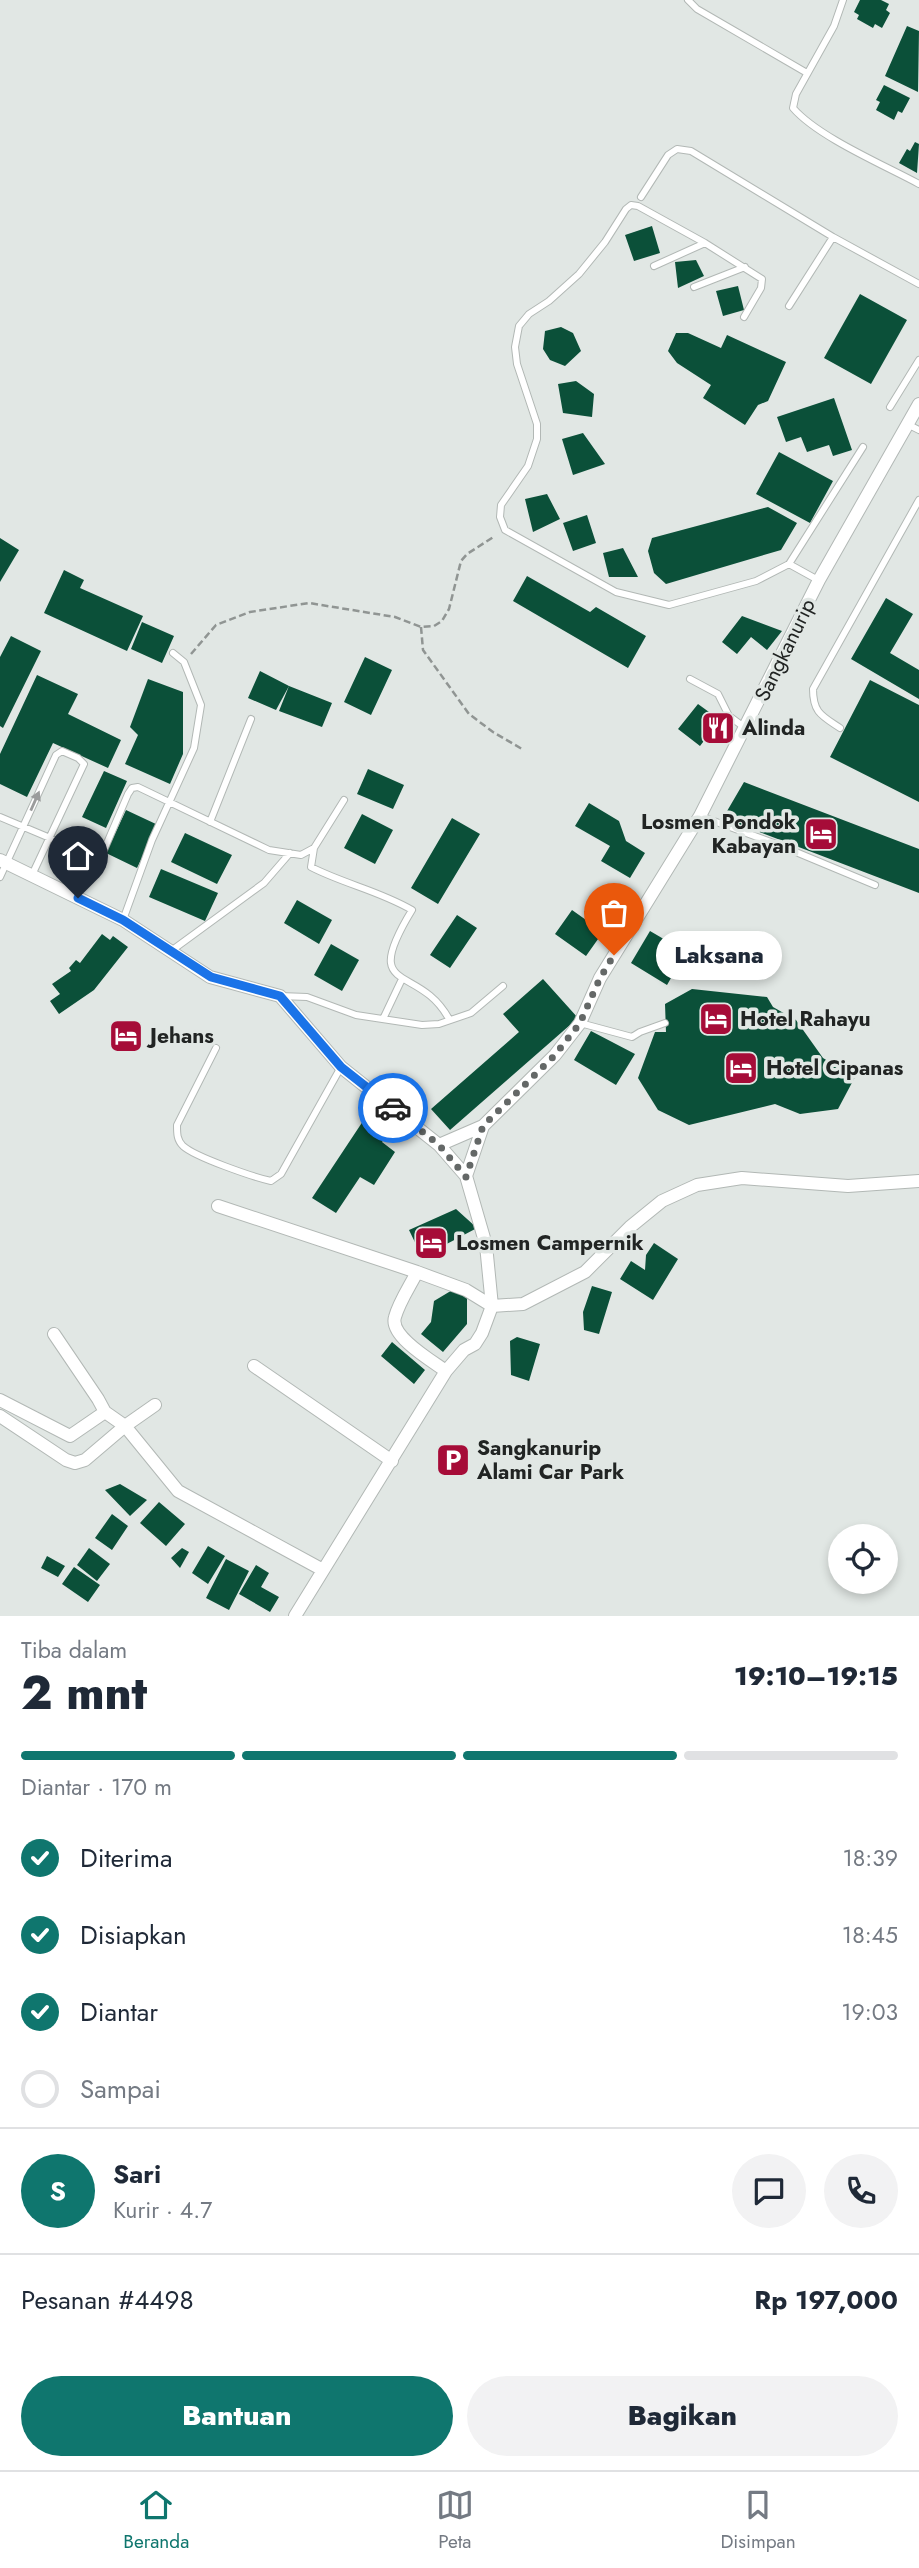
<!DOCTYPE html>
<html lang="id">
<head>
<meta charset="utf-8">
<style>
	:root { --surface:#fff; --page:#f2f2f3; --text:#1f2937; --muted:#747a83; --line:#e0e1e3; --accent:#0f766e }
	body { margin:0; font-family:Jost,sans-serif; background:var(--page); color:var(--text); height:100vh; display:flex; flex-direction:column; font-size:26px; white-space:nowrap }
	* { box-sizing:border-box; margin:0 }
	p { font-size:23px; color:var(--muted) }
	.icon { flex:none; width:38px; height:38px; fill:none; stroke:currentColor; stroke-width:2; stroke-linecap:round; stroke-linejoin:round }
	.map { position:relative; height:1616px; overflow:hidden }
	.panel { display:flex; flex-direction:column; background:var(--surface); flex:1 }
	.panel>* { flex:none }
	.buttons { position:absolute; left:828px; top:1524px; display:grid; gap:14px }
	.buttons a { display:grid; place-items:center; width:70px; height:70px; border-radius:50%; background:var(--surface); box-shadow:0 4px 10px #0003; font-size:35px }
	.pin { position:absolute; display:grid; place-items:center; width:60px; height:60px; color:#fff; margin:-72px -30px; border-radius:50% 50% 50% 0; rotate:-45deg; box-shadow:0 0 7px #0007 }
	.pin .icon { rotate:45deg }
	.courier { position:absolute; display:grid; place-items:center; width:70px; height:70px; margin:-35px; border:5px solid #1a73e8; border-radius:50%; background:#fff; color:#222; box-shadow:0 2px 9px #0007 }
	.bubble { position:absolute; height:49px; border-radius:24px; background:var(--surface); box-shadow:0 4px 10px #0003; font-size:23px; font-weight:800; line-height:49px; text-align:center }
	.headline em { font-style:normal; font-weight:800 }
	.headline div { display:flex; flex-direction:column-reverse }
	.headline { display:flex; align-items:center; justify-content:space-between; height:119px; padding:0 21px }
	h1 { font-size:46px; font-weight:800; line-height:52px }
	.bar { display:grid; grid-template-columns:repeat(4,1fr); gap:10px 7px; align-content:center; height:84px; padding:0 21px }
	.bar i { height:9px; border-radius:5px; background:var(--line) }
	.bar .selected { background:var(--accent) }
	.bar p { grid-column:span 4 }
	.line { display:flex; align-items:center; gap:18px; padding:0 21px; border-top:2px solid var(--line) }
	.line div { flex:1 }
	.round { display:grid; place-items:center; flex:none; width:74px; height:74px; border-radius:37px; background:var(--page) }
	ol { padding:0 21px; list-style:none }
	li { display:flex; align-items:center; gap:21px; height:77px }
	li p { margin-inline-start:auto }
	li .icon { padding:7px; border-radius:50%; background:var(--accent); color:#fff; stroke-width:4 }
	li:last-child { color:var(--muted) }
	li i { width:38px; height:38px; border:4px solid var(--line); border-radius:50% }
	.action { display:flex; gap:14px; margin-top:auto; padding:14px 21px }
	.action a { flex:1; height:80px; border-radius:42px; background:var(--accent); color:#fff; font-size:28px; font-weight:800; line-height:80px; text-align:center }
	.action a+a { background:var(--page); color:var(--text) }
	.tab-bar { display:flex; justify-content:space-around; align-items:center; height:98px; border-top:2px solid var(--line); background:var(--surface); font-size:19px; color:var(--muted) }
	.tab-bar a { display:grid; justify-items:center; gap:4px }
	.tab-bar .selected { color:var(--accent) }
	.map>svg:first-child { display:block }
	.building { fill:#0b5039 }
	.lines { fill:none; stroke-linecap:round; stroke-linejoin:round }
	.lane-casing { stroke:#b2b8b5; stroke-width:8 }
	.street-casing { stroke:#b2b8b5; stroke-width:14 }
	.path { stroke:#909593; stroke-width:2.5; stroke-dasharray:7 3.5; stroke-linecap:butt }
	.lane { stroke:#fff; stroke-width:6 }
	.street { stroke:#fff; stroke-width:12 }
	.oneway { fill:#9b9c9c }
	.done { stroke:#646867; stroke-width:7; stroke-dasharray:0 12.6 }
	.route { stroke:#1a73e8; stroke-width:9 }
	.labels { text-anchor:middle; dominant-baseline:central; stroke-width:7; stroke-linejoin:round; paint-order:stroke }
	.street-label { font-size:21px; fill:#212423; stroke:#e1e7e4 }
	.poi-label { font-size:21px; font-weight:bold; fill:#212423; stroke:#e1e7e4; text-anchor:start }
</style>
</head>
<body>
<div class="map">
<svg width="919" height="1616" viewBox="0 0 919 1616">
	<rect width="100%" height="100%" fill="#e1e7e4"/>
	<!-- building -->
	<path class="building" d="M 860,0 L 881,0 L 889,4 L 886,10 L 890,13 L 882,28 L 875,24 L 873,28 L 857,19 L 859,15 L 854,12 Z
		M 907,26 L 919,31 L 918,92 L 885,76 Z
		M 884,85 L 910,98 L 902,113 L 898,111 L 894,120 L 876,110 L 880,102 L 876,100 Z
		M 915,142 L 919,144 L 917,173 L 899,163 L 907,149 L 910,151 Z
		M 652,226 L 660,253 L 634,261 L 625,235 Z
		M 696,260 L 704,276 L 678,288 L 675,262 Z
		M 738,286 L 744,310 L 723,316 L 716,291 Z
		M 860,294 L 907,320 L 871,384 L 824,358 Z
		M 561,327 L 573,333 L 581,351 L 565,366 L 550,360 L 543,349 L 545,331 Z
		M 676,333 L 688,333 L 721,348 L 727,335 L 786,362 L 768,401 L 758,405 L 745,425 L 703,398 L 711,385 L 677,363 L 668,351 Z
		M 576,381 L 594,394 L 592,417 L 563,413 L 558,384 Z
		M 834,398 L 852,450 L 833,456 L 829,445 L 807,452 L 801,437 L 786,442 L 777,417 Z
		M 583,433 L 605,464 L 573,475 L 562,439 Z
		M 779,452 L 833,481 L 810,523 L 756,494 Z
		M 547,494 L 560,519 L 533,532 L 525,499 Z
		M 768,507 L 797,523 L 781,550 L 666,584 L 654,573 L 648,551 L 652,538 Z
		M 587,515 L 596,543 L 573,551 L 563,523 Z
		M 0,538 L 19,550 L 0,582 Z
		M 623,548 L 638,577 L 609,577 L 603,553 Z
		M 64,570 L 84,580 L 80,588 L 143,616 L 127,651 L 44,613 Z
		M 527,576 L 590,612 L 596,607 L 646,636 L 628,668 L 513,601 Z
		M 886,598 L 913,614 L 890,653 L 919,670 L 919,699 L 851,659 Z
		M 742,616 L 782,631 L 767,650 L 751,637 L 737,654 L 722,642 Z
		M 142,622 L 174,636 L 162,663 L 131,649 Z
		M 11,636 L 41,651 L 3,728 L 0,726 L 0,657 Z
		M 365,657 L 392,670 L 371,715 L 344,702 Z
		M 260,671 L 289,686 L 276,710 L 248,698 Z
		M 37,675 L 78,694 L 68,714 L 121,740 L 108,768 L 53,743 L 27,797 L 0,784 L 0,754 Z
		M 148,679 L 183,692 L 183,754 L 170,784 L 125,764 L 138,735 L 130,727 Z
		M 870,680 L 919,705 L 919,802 L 830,757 Z
		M 289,686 L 332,703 L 322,727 L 279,711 Z
		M 698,704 L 720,720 L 700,746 L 678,729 Z
		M 368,769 L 404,785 L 393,809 L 357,794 Z
		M 104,771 L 127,781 L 106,828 L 82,817 Z
		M 744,782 L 919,849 L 919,893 L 723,818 Z
		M 589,803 L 619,821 L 626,841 L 645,853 L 630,878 L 601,861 L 610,846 L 575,826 Z
		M 126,810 L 158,825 L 137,868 L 106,853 Z
		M 362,814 L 393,830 L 375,864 L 344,848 Z
		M 452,818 L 480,834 L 438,904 L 411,888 Z
		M 185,833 L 232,855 L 217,884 L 171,862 Z
		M 161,869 L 218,893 L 205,921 L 149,897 Z
		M 601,889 L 625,893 L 602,925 L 584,912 Z
		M 297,900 L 332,920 L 319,944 L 284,923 Z
		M 572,910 L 603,932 L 586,956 L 555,934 Z
		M 457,915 L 477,928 L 450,968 L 430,955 Z
		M 650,931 L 686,952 L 667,985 L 631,963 Z
		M 102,934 L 110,940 L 113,936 L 128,947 L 94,990 L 59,1014 L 50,1001 L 60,994 L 52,984 L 71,971 L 69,968 L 76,960 L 80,963 Z
		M 331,944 L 359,960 L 342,991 L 314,975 Z
		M 543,979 L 578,1018 L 450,1130 L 431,1109 L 519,1032 L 503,1014 Z
		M 692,989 L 767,997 L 773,1007 L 796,1020 L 823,1058 L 855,1077 L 838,1109 L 800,1114 L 775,1104 L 689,1125 L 658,1110 L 638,1078 L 655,1032 L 666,1032 L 665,1004 Z
		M 591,1031 L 635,1054 L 616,1085 L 574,1060 Z
		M 373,1106 L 395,1121 L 382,1142 L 395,1152 L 374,1185 L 360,1177 L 336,1213 L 312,1198 Z
		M 456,1209 L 477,1228 L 422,1257 L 409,1230 Z
		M 654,1243 L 678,1259 L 653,1300 L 620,1279 L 631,1261 L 645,1270 L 646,1255 Z
		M 592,1286 L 612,1292 L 599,1334 L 584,1330 L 583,1312 Z
		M 454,1289 L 467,1297 L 467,1324 L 443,1352 L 421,1334 L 431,1322 L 434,1301 Z
		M 517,1337 L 540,1344 L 529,1381 L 511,1375 L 510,1341 Z
		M 392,1342 L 425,1370 L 414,1384 L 381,1356 Z
		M 120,1484 L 147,1500 L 130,1516 L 105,1490 Z
		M 159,1502 L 185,1524 L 166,1546 L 140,1523 Z
		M 112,1514 L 128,1526 L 112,1550 L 95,1538 Z
		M 208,1546 L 225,1556 L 208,1584 L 192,1573 Z
		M 89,1548 L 110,1564 L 97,1581 L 77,1565 Z
		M 182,1548 L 189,1552 L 180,1568 L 171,1558 Z
		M 47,1556 L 65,1566 L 58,1577 L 41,1568 Z
		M 226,1559 L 249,1571 L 229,1610 L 206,1598 Z
		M 256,1565 L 269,1573 L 261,1587 L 279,1597 L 270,1612 L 239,1594 Z
		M 74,1567 L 100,1585 L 88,1602 L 62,1584 Z"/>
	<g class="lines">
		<!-- lane casing -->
		<g class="lane-casing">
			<path id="lane" d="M 688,0 L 697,9 L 807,73
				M 843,0 L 834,26 L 796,94 L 793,108 C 818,137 884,165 919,184
				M 641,197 L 668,155 L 677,149 L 691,151 L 833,237 L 919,284
				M 654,266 L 705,243
				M 694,287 L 745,267
				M 789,306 L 833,237
				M 744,317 L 761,288 L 762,279 L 705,243 L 638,206 L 631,205 L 626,209 L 605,242 L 579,274 L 549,301 L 529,314 L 519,326 L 515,347 L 517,364 L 537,424 L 537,439 L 528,466 L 501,505 L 500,517 L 505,530 L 616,592 L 669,605 L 756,581 L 789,564 L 863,447
				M 890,407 L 919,360
				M 907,424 L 919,430
				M 789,564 L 818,580
				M 690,679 L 718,694 L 729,716 L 744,727
				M 840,728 C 822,716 813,713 813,689 L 919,500
				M 344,800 L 314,848 L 311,867 C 344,884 380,891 412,910 C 359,997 418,962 449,1019
				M 700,816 L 779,845 L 875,885
				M 0,817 L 50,838 L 99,855 L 104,850 L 128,794 L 132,788 L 138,787 L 269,850 L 301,855 L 314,848
				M 210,822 L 251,719
				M 0,877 L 56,755 L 62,751 L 78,758 L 84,764 L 32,875
				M 123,920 L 152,840 L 194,748 L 201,705 L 184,662 L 173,653
				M 171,951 L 264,883 L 290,853
				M 280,996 L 307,997 L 356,1015 L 422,1025 L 439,1024 L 471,1013 L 503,986
				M 383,1019 L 402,979
				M 580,1023 L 632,1037 L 640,1032 L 665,1023
				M 216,1048 L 177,1125 C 177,1134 177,1140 183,1146 C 195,1157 253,1177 271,1181 L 281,1174 L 341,1067"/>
		</g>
		<!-- street casing -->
		<g class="street-casing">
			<path id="street" d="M 0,860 L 123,920 L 210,977 L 280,996 L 341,1067 L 439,1145 L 466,1176 L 486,1245 L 492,1306 L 482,1333 L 475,1344 L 464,1350 L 446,1371 L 295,1616
				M 439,1145 L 483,1126 L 555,1055 L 580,1023 L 600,978 L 700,816 L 819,580 L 919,404
				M 466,1176 L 483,1126
				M 218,1206 L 417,1272 L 466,1290 L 492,1306 L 523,1304 L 585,1272 L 630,1227 L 662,1201 L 697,1185 L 742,1178 L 848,1186 L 919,1181
				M 417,1272 C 410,1286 399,1302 395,1317 C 389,1336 432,1361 446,1371
				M 54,1334 L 98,1399 L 105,1412 L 125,1426 L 178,1491 L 323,1570
				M 254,1366 L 392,1461
				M 0,1400 L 70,1436 L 105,1412
				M 0,1416 L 66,1460 L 75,1463 L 85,1460 L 125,1426 L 155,1405"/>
		</g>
		<!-- path -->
		<path class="path" d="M 421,627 L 423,650 L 469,714 L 493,732 L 522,749
			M 191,654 L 216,625 L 250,612 L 309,603 L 395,617 L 421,627 L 434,626 L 442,621 L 449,609 L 461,561 L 467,554 L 495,536"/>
		<!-- lane -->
		<use href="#lane" class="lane"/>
		<!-- street -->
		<use href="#street" class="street"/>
	</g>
	<!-- one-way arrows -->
	<defs><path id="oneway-solid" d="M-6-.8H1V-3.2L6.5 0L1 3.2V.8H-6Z" transform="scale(1.75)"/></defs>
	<use class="oneway" href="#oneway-solid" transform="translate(35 801) rotate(-66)"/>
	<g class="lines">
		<!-- done -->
		<path class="done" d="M 393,1108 L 439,1145 L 466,1177 L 483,1126 L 555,1055 L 580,1023 L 600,978 L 614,955"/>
		<!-- route -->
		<path class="route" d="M 78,898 L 123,920 L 211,977 L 280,996 L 341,1067 L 393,1108"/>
	</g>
	<!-- icons -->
	<defs>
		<g id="restaurant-square" transform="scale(1.75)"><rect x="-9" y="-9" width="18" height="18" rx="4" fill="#a60c38" stroke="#e1e7e4"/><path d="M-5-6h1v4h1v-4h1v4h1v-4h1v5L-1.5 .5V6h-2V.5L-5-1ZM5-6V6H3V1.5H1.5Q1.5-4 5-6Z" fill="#fff"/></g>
		<g id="hotel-square" transform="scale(1.75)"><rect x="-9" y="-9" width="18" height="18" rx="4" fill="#a60c38" stroke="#e1e7e4"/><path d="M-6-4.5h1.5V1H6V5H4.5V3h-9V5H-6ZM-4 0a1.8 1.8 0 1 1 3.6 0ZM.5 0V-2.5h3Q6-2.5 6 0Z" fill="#fff"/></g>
		<g id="parking-square" transform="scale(1.75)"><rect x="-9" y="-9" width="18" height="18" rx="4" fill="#a60c38" stroke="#e1e7e4"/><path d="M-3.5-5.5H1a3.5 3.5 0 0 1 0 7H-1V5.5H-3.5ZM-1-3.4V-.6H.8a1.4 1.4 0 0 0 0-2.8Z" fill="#fff"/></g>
	</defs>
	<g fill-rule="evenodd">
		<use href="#restaurant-square" x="718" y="728"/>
		<use href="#hotel-square" x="821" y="834"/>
		<use href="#hotel-square" x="716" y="1019"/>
		<use href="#hotel-square" x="126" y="1036"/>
		<use href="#hotel-square" x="741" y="1068"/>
		<use href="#hotel-square" x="431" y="1243"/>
		<use href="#parking-square" x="453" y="1460"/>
	</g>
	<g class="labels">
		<!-- street labels -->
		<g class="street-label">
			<text transform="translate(785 650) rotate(-64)">Sangkanurip</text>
		</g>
		<!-- poi labels -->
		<g class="poi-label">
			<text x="742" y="728">Alinda</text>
			<text x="796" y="822" text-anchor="end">Losmen Pondok<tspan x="796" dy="24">Kabayan</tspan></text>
			<text x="740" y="1019">Hotel Rahayu</text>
			<text x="150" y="1036">Jehans</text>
			<text x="766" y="1068">Hotel Cipanas</text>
			<text x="456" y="1243">Losmen Campernik</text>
			<text x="477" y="1448">Sangkanurip<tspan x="477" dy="24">Alami Car Park</tspan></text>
		</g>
	</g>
</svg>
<div class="buttons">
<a><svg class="icon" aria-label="locate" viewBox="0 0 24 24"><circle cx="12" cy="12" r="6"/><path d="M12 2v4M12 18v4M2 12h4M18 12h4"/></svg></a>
</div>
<div class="pin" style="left:614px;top:955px;background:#ea580c"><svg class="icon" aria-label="bag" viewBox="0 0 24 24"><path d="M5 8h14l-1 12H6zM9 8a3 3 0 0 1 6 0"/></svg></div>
<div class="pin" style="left:78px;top:898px;background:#1f2937"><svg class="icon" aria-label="home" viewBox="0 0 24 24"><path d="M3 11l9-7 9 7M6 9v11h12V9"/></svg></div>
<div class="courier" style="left:393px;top:1108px"><svg class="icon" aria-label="car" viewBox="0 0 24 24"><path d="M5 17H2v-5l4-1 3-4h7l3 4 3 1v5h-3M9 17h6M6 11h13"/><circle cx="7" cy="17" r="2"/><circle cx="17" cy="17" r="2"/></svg></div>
<div class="bubble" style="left:656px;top:931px;width:126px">Laksana</div>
</div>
<section class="panel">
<div class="headline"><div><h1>2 mnt</h1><p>Tiba dalam</p></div><em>19:10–19:15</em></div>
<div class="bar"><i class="selected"></i><i class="selected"></i><i class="selected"></i><i></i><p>Diantar · 170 m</p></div>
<ol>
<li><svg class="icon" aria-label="check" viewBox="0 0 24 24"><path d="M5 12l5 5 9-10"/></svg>Diterima<p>18:39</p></li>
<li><svg class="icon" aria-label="check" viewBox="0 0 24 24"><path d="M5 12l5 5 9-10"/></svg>Disiapkan<p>18:45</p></li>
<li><svg class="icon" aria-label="check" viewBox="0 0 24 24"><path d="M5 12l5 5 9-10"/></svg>Diantar<p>19:03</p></li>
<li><i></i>Sampai</li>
</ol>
<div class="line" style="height:126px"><b class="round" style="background:var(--accent);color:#fff">S</b><div><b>Sari</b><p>Kurir · 4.7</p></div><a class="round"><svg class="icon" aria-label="chat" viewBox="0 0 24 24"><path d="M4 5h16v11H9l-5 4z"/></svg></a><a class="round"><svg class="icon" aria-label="phone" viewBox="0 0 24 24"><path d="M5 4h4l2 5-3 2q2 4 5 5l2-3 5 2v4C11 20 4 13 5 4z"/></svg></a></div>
<div class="line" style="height:91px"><div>Pesanan #4498</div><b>Rp 197,000</b></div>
<div class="action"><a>Bantuan</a><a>Bagikan</a></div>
</section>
<nav class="tab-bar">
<a class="selected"><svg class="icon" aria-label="home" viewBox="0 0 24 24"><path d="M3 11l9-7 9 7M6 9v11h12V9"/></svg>Beranda</a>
<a><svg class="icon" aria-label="map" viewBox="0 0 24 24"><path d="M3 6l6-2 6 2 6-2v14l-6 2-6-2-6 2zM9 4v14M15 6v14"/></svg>Peta</a>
<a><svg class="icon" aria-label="saved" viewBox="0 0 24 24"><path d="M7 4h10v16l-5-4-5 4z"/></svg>Disimpan</a>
</nav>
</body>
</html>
